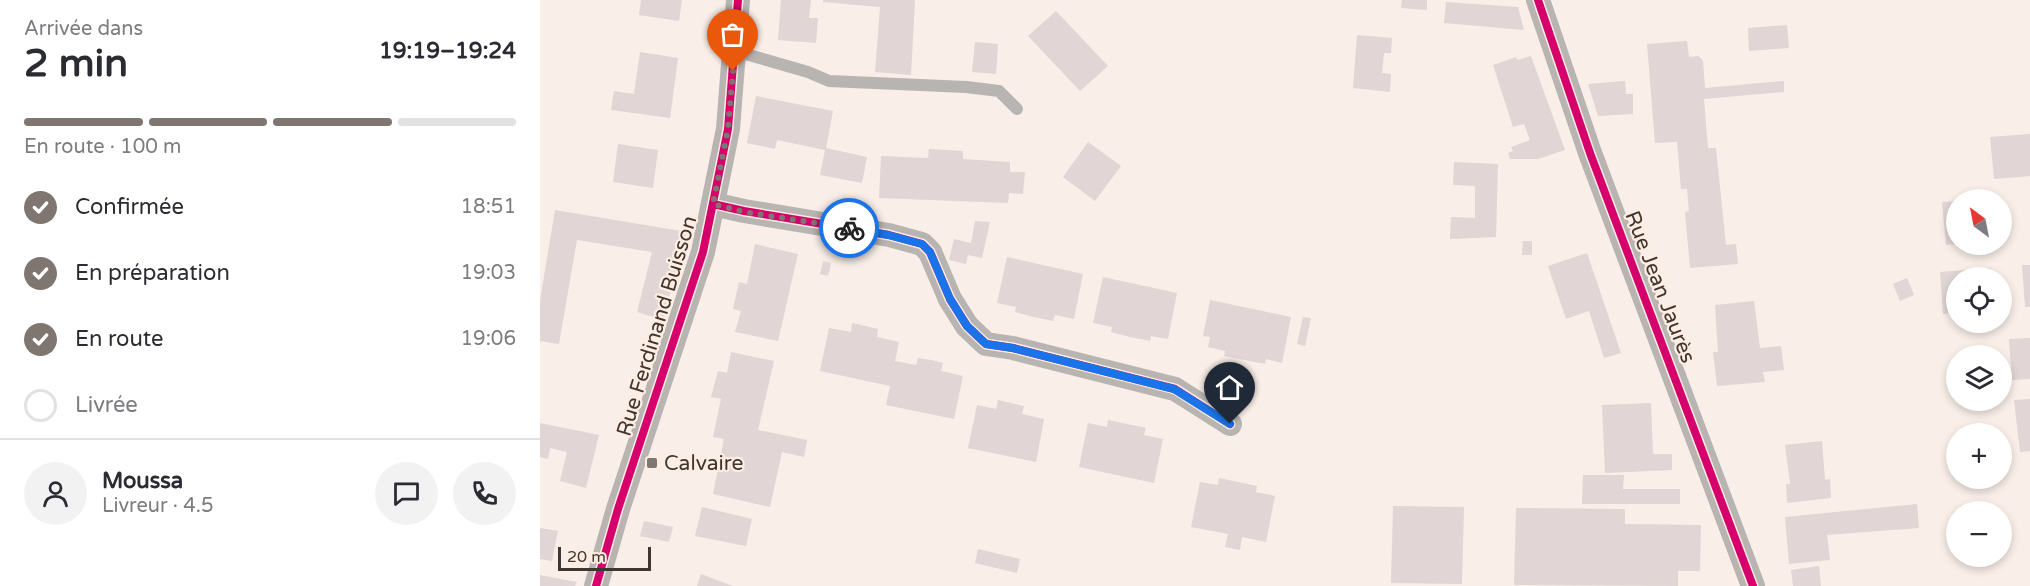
<!DOCTYPE html>
<html lang="fr">
<head>
<meta charset="utf-8">
<style>
	:root { --surface:#fff; --page:#f2f2f3; --text:#2b2b33; --muted:#7c7c81; --line:#e1e1e2; --accent:#807671 }
	body { margin:0; font-family:"Varela Round",sans-serif; background:var(--page); color:var(--text); height:100vh; display:flex; flex-direction:column; font-size:22px; white-space:nowrap }
	* { box-sizing:border-box; margin:0 }
	p { font-size:20px; color:var(--muted) }
	.icon { flex:none; width:33px; height:33px; fill:none; stroke:currentColor; stroke-width:2; stroke-linecap:round; stroke-linejoin:round }
	.map { position:relative; flex:1; overflow:hidden }
	.drawer { display:flex; flex-direction:column; background:var(--surface); width:540px }
	.drawer>* { flex:none }
	.needle { width:39px; rotate:328deg }
	.fabs { position:absolute; left:1406px; top:189px; display:grid; gap:12px }
	.fabs a { display:grid; place-items:center; width:66px; height:66px; border-radius:50%; background:var(--surface); box-shadow:0 3px 9px #0003; font-size:30px }
	.scale { position:absolute; left:18px; bottom:15px; width:93px; box-sizing:border-box; padding-left:6px; border:3px solid #3f3631; border-top:0; font-size:16px; line-height:21px; white-space:nowrap; color:#3f3631; -webkit-text-stroke:4px #ffede2; paint-order:stroke }
	.pin { position:absolute; display:grid; place-items:center; width:51px; height:51px; color:#fff; margin:-62px -26px; border-radius:50% 50% 50% 0; rotate:-45deg; box-shadow:0 0 6px #0007 }
	.pin .icon { rotate:45deg }
	.courier { position:absolute; display:grid; place-items:center; width:60px; height:60px; margin:-30px; border:4px solid #1a73e8; border-radius:50%; background:#fff; color:#222; box-shadow:0 2px 8px #0007 }
	.head em { font-style:normal; font-weight:700 }
	.head div { display:flex; flex-direction:column-reverse }
	.head { display:flex; align-items:center; justify-content:space-between; height:102px; padding:0 24px }
	h1 { font-size:39px; font-weight:700; line-height:45px }
	.bar { display:grid; grid-template-columns:repeat(4,1fr); gap:9px 6px; align-content:center; height:72px; padding:0 24px }
	.bar i { height:8px; border-radius:4px; background:var(--line) }
	.bar .current { background:var(--accent) }
	.bar p { grid-column:span 4 }
	.line { display:flex; align-items:center; gap:15px; padding:0 24px; border-top:2px solid var(--line) }
	.line div { flex:1 }
	.round { display:grid; place-items:center; flex:none; width:63px; height:63px; border-radius:32px; background:var(--page) }
	ol { padding:0 24px; list-style:none }
	li { display:flex; align-items:center; gap:18px; height:66px }
	li p { margin-inline-start:auto }
	li .icon { padding:6px; border-radius:50%; background:var(--accent); color:#fff; stroke-width:4 }
	li:last-child { color:var(--muted) }
	li i { width:33px; height:33px; border:3px solid var(--line); border-radius:50% }
	main { display:flex; flex:1; min-height:0 }
	.map>svg:first-child { display:block }
	.building { fill:#e1d5d5 }
	.lines { fill:none; stroke-linecap:round; stroke-linejoin:round }
	.lane { stroke:#b8b4b1; stroke-width:12 }
	.street { stroke:#b8b4b1; stroke-width:24 }
	.cycleway-casing { stroke:#ffede2; stroke-width:11 }
	.cycleway { stroke:#d6006c; stroke-width:8 }
	.done { stroke:#807671; stroke-width:6; stroke-dasharray:0 10.8 }
	.route { stroke:#1a73e8; stroke-width:8 }
	.poi-dot { fill:#807671; stroke:#ffede2; stroke-width:2 }
	.labels { text-anchor:middle; dominant-baseline:central; stroke-width:4.5; stroke-linejoin:round; paint-order:stroke }
	.street-label { font-size:21px; fill:#3f3631; stroke:#ffede2 }
	.poi-label { font-size:21px; fill:#3f3631; stroke:#ffede2; text-anchor:start }
</style>
</head>
<body>
<main>
<section class="drawer">
<div class="head"><div><h1>2 min</h1><p>Arrivée dans</p></div><em>19:19–19:24</em></div>
<div class="bar"><i class="current"></i><i class="current"></i><i class="current"></i><i></i><p>En route · 100 m</p></div>
<ol>
<li><svg class="icon" aria-label="check" viewBox="0 0 24 24"><path d="M5 12l5 5 9-10"/></svg>Confirmée<p>18:51</p></li>
<li><svg class="icon" aria-label="check" viewBox="0 0 24 24"><path d="M5 12l5 5 9-10"/></svg>En préparation<p>19:03</p></li>
<li><svg class="icon" aria-label="check" viewBox="0 0 24 24"><path d="M5 12l5 5 9-10"/></svg>En route<p>19:06</p></li>
<li><i></i>Livrée</li>
</ol>
<div class="line" style="height:108px"><a class="round"><svg class="icon" aria-label="person" viewBox="0 0 24 24"><circle cx="12" cy="8" r="4"/><path d="M4 21q1-7 8-7t8 7"/></svg></a><div><b>Moussa</b><p>Livreur · 4.5</p></div><a class="round"><svg class="icon" aria-label="chat" viewBox="0 0 24 24"><path d="M4 5h16v11H9l-5 4z"/></svg></a><a class="round"><svg class="icon" aria-label="phone" viewBox="0 0 24 24"><path d="M5 4h4l2 5-3 2q2 4 5 5l2-3 5 2v4C11 20 4 13 5 4z"/></svg></a></div>
</section>
<div class="map">
<svg width="1490" height="586" viewBox="0 0 1490 586">
	<rect width="100%" height="100%" fill="#f9eee8"/>
	<!-- building -->
	<path class="building" d="M 101,0 L 142,0 L 139,21 L 99,15 Z
		M 241,0 L 271,0 L 269,18 L 278,18 L 276,43 L 238,40 Z
		M 283,0 L 375,0 L 371,75 L 335,72 L 340,7 L 283,2 Z
		M 862,0 L 887,0 L 887,10 L 861,8 Z
		M 906,2 L 978,7 L 984,30 L 904,23 Z
		M 516,11 L 568,66 L 540,91 L 488,36 Z
		M 1247,25 L 1249,48 L 1209,51 L 1208,28 Z
		M 817,35 L 852,38 L 851,53 L 844,53 L 842,73 L 851,74 L 850,92 L 813,88 Z
		M 1147,41 L 1149,57 L 1158,56 L 1163,60 L 1165,88 L 1244,81 L 1244,92 L 1164,99 L 1168,148 L 1176,148 L 1186,245 L 1196,244 L 1198,264 L 1150,268 L 1145,212 L 1149,211 L 1147,189 L 1141,189 L 1137,142 L 1115,143 L 1107,44 Z
		M 435,42 L 458,44 L 456,74 L 432,72 Z
		M 100,52 L 138,58 L 130,118 L 71,110 L 74,91 L 94,94 Z
		M 991,56 L 1025,150 L 998,159 L 970,159 L 968,153 L 973,151 L 971,147 L 990,140 L 984,124 L 973,127 L 953,65 L 976,57 L 977,60 Z
		M 1085,81 L 1086,94 L 1093,94 L 1093,114 L 1058,116 L 1048,84 Z
		M 216,96 L 293,111 L 286,148 L 327,157 L 322,183 L 280,175 L 285,150 L 237,140 L 235,149 L 207,143 Z
		M 1490,134 L 1490,176 L 1454,179 L 1450,137 Z
		M 548,142 L 581,166 L 555,201 L 523,177 Z
		M 78,144 L 118,150 L 113,188 L 73,182 Z
		M 389,149 L 423,151 L 423,159 L 470,162 L 470,172 L 485,172 L 483,194 L 469,193 L 468,203 L 339,198 L 341,156 L 388,158 Z
		M 914,162 L 958,164 L 956,237 L 910,239 L 911,217 L 935,218 L 935,186 L 913,185 Z
		M 1416,201 L 1416,244 L 1406,245 L 1402,202 Z
		M 15,210 L 147,232 L 123,320 L 97,312 L 112,252 L 37,240 L 19,344 L 0,341 L 0,301 Z
		M 435,221 L 450,222 L 442,258 L 428,255 L 426,264 L 409,260 L 414,239 L 431,243 Z
		M 983,241 L 992,241 L 992,255 L 982,255 Z
		M 215,244 L 258,254 L 238,341 L 195,332 L 201,311 L 193,309 L 199,282 L 207,284 Z
		M 1047,253 L 1081,353 L 1064,358 L 1049,311 L 1026,319 L 1008,266 Z
		M 467,257 L 543,274 L 534,319 L 515,315 L 513,321 L 494,317 L 475,312 L 476,307 L 457,303 Z
		M 283,261 L 291,263 L 288,276 L 280,274 Z
		M 1482,265 L 1490,265 L 1490,307 L 1485,307 Z
		M 1451,268 L 1452,278 L 1416,278 L 1416,313 L 1403,314 L 1400,272 Z
		M 563,277 L 637,293 L 628,339 L 611,336 L 610,341 L 590,337 L 571,332 L 572,327 L 553,323 Z
		M 1367,278 L 1374,295 L 1360,301 L 1353,284 Z
		M 670,300 L 751,317 L 742,363 L 726,359 L 725,364 L 684,356 L 685,351 L 668,347 L 670,337 L 663,336 Z
		M 1214,301 L 1220,348 L 1241,346 L 1244,370 L 1223,372 L 1225,382 L 1177,386 L 1173,352 L 1178,352 L 1175,305 Z
		M 763,317 L 771,318 L 765,346 L 757,344 Z
		M 312,323 L 338,329 L 337,337 L 359,342 L 355,361 L 376,365 L 378,358 L 391,360 L 403,363 L 401,371 L 423,376 L 414,419 L 346,405 L 350,386 L 280,371 L 289,328 L 311,332 Z
		M 1490,338 L 1490,379 L 1472,380 L 1469,339 Z
		M 191,352 L 234,361 L 218,430 L 267,440 L 264,457 L 242,452 L 230,507 L 173,494 L 184,439 L 173,437 L 181,399 L 171,397 L 178,371 L 187,373 Z
		M 1490,399 L 1490,451 L 1480,452 L 1474,400 Z
		M 458,400 L 484,406 L 482,414 L 504,419 L 496,462 L 428,448 L 437,405 L 456,409 Z
		M 1111,403 L 1113,454 L 1132,454 L 1132,470 L 1065,473 L 1062,405 Z
		M 568,420 L 606,428 L 604,435 L 623,439 L 614,483 L 539,467 L 548,423 L 567,427 Z
		M 0,423 L 59,435 L 46,488 L 20,481 L 27,452 L 10,448 L 8,459 L 0,457 Z
		M 1282,441 L 1285,480 L 1290,479 L 1291,498 L 1247,503 L 1246,484 L 1250,484 L 1245,445 Z
		M 1043,475 L 1084,475 L 1083,489 L 1140,489 L 1140,504 L 1042,504 Z
		M 679,478 L 717,486 L 716,492 L 735,496 L 726,542 L 702,537 L 700,550 L 685,547 L 688,534 L 651,527 L 660,482 L 678,485 Z
		M 1377,504 L 1379,528 L 1287,535 L 1290,560 L 1249,564 L 1245,517 Z
		M 853,506 L 924,507 L 922,584 L 851,583 Z
		M 162,507 L 212,519 L 206,546 L 155,536 Z
		M 976,508 L 1085,509 L 1085,524 L 1161,525 L 1160,571 L 1138,571 L 1138,586 L 974,585 Z
		M 104,521 L 133,527 L 129,542 L 100,536 Z
		M 0,528 L 18,531 L 12,561 L 0,559 Z
		M 438,549 L 480,559 L 477,573 L 435,563 Z
		M 1279,566 L 1281,586 L 1253,586 L 1251,570 Z
		M 161,574 L 193,586 L 157,586 Z
		M 0,575 L 37,582 L 35,586 L 0,586 Z"/>
	<g class="lines">
		<!-- lane -->
		<path class="lane" d="M 195,51 L 268,72 L 289,81 L 426,87 L 459,91 L 477,109"/>
		<!-- street -->
		<path class="street" d="M 998,0 L 1050,153 L 1213,586
			M 173,204 L 204,211 L 349,235 L 382,244 L 390,252 L 410,299 L 427,326 L 446,344 L 473,348 L 635,389 L 690,424
			M 56,586 L 78,509 L 163,252 L 188,129 L 198,0"/>
		<!-- cycleway casing -->
		<g class="cycleway-casing">
			<path id="cycleway" d="M 998,0 L 1050,153 L 1213,586
				M 173,204 L 204,211 L 349,235 L 382,244 L 390,252 L 410,299 L 427,326 L 446,344 L 473,348 L 635,389 L 690,424
				M 56,586 L 78,509 L 163,252 L 188,129 L 198,0"/>
		</g>
		<!-- cycleway -->
		<use href="#cycleway" class="cycleway"/>
	</g>
	<g class="lines">
		<!-- done -->
		<path class="done" d="M 193,71 L 188,129 L 173,204 L 204,212 L 309,228"/>
		<!-- route -->
		<path class="route" d="M 309,228 L 348,235 L 382,244 L 390,252 L 410,299 L 427,326 L 446,344 L 473,348 L 634,389 L 690,424"/>
	</g>
	<!-- markers -->
	<rect class="poi-dot" x="106" y="457" width="12" height="12" rx="3"/>
	<g class="labels">
		<!-- street labels -->
		<g class="street-label">
			<text transform="translate(1120 287) rotate(69)">Rue Jean Jaurès</text>
			<text transform="translate(117 326) rotate(-73)">Rue Ferdinand Buisson</text>
		</g>
		<!-- poi labels -->
		<g class="poi-label">
			<text x="124" y="463">Calvaire</text>
		</g>
	</g>
</svg>
<div class="fabs">
<a><svg class="needle" viewBox="-14 -14 28 28"><path d="M0-13l5 13h-10z" fill="#e53935"/><path d="M0 13l5-13h-10z" fill="#7c7c81"/></svg></a>
<a><svg class="icon" aria-label="locate" viewBox="0 0 24 24"><circle cx="12" cy="12" r="6"/><path d="M12 2v4M12 18v4M2 12h4M18 12h4"/></svg></a>
<a><svg class="icon" aria-label="layers" viewBox="0 0 24 24"><path d="M12 4l9 5-9 5-9-5zM3 14l9 5 9-5"/></svg></a>
<a>+</a>
<a>−</a>
</div>
<div class="scale">20 m</div>
<div class="pin" style="left:193px;top:71px;background:#ea580c"><svg class="icon" aria-label="bag" viewBox="0 0 24 24"><path d="M5 8h14l-1 12H6zM9 8a3 3 0 0 1 6 0"/></svg></div>
<div class="pin" style="left:690px;top:424px;background:#1f2937"><svg class="icon" aria-label="home" viewBox="0 0 24 24"><path d="M3 11l9-7 9 7M6 9v11h12V9"/></svg></div>
<div class="courier" style="left:309px;top:228px"><svg class="icon" aria-label="bike" viewBox="0 0 24 24"><circle cx="6" cy="16" r="4"/><circle cx="18" cy="16" r="4"/><path d="M6 16l4-8h5l3 8M10 8l3 8H6M13 5h3"/></svg></div>
</div>
</main>
</body>
</html>
